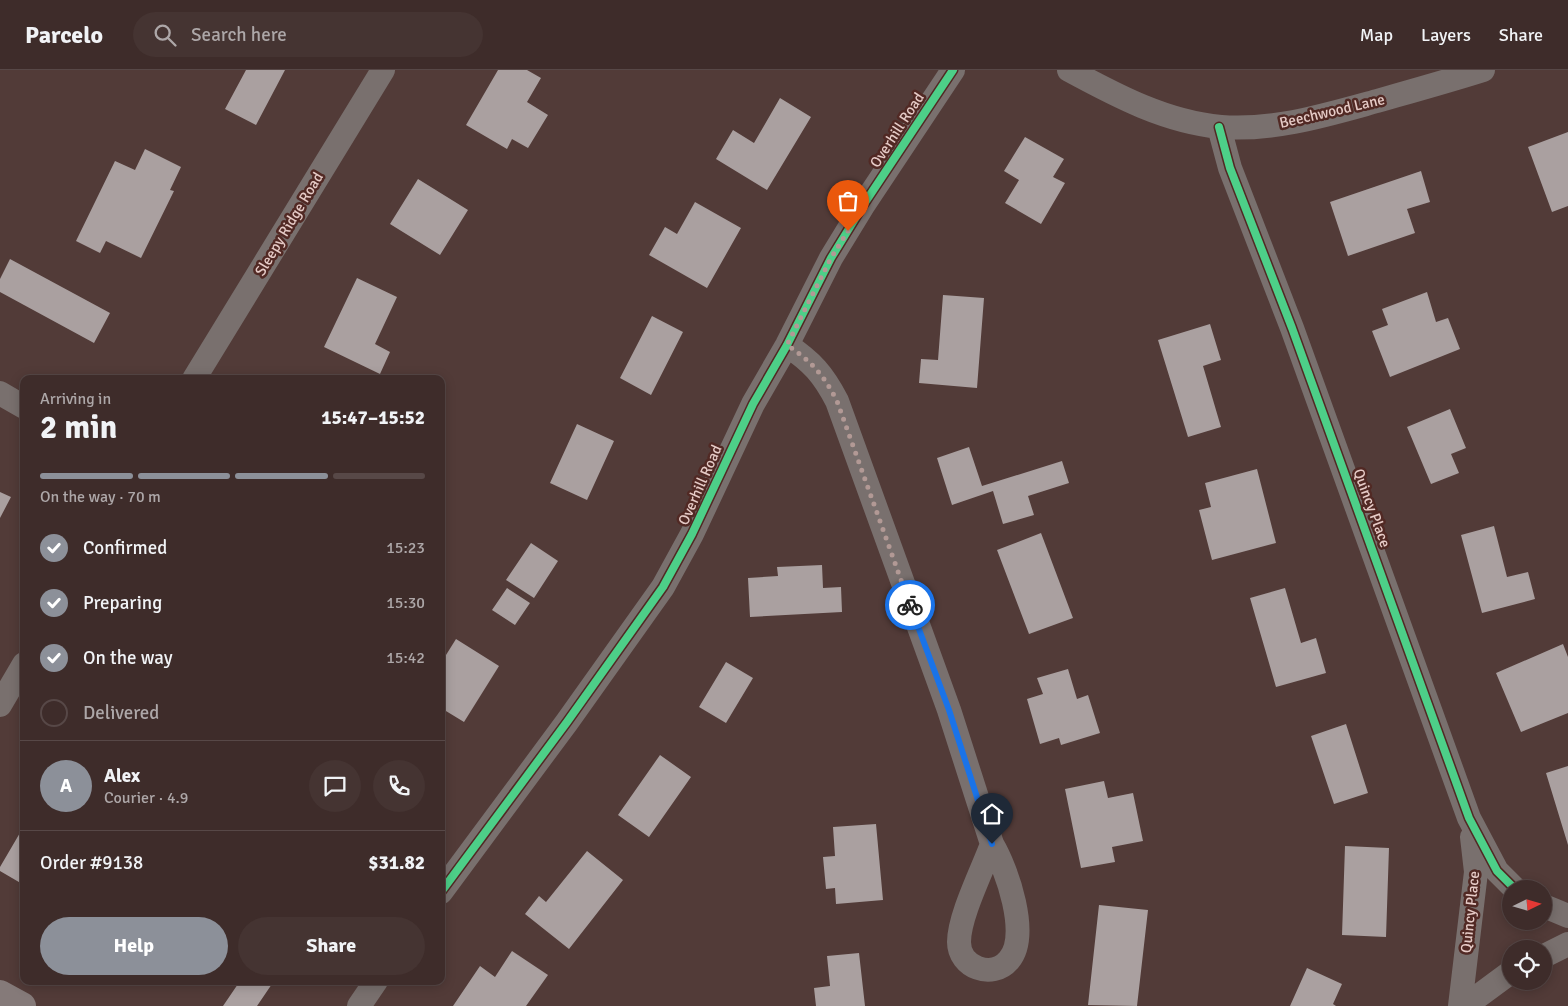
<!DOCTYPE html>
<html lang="en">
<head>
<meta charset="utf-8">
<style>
	:root { --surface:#3e2c2a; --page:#453432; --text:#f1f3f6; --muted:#ada7a8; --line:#574847; --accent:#8c9099 }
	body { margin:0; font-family:Signika,sans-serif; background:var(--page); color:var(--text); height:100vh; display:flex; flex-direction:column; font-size:19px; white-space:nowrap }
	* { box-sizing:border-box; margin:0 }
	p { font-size:16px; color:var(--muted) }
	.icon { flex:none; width:28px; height:28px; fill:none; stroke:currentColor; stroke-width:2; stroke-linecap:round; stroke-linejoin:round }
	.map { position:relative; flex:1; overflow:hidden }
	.panel { position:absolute; left:20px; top:305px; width:425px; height:610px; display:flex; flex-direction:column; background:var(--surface); border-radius:10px; box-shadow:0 2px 12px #0003,0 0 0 1px var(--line) }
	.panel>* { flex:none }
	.needle { width:32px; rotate:85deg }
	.fabs { position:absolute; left:1502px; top:810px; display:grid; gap:10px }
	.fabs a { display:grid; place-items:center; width:50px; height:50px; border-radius:50%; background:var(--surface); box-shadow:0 2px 12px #0003,0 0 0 1px var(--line); font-size:25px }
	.pin { position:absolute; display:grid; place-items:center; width:42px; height:42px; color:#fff; margin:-51px -21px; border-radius:50% 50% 50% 0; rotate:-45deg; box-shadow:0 0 5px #0007 }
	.pin .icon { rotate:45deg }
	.courier { position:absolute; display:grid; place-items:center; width:50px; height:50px; margin:-25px; border:4px solid #1a73e8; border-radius:50%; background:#fff; color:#222; box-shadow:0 1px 6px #0007 }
	.headline em { font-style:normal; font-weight:800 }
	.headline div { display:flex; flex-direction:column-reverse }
	.headline { display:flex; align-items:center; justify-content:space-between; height:85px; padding:0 20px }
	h1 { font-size:32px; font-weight:800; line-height:38px }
	.bar { display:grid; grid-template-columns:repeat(4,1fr); gap:8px 5px; align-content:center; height:60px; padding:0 20px }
	.bar i { height:6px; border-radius:4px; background:var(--line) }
	.bar .current { background:var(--accent) }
	.bar p { grid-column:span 4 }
	.line { display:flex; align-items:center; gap:12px; padding:0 20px; border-top:1px solid var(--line) }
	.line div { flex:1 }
	.round { display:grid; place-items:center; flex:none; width:52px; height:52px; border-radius:26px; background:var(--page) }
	ol { padding:0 20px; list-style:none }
	li { display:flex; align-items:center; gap:15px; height:55px }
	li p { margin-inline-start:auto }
	li .icon { padding:5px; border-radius:50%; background:var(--accent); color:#fff; stroke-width:4 }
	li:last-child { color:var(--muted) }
	li i { width:28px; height:28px; border:2px solid var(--line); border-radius:50% }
	.cta { display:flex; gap:10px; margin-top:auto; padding:10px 20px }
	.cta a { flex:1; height:58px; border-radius:30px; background:var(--accent); color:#fff; font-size:20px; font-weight:800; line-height:58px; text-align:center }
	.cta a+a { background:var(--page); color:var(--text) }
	header { display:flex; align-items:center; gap:30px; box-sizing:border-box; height:70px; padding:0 25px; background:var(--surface); border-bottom:1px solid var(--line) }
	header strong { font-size:24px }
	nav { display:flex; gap:28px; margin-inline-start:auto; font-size:18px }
	.search { width:350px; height:45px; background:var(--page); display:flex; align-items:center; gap:12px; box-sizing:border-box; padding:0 18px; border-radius:28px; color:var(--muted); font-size:19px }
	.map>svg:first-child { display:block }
	.building { fill:#aaa0a0 }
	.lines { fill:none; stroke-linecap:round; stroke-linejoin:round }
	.minor { stroke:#79706e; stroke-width:24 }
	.secondary { stroke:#857a79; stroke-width:28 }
	.cycleway-casing { stroke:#512924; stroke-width:11 }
	.cycleway { stroke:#4dcf88; stroke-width:8 }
	.done { stroke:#b29995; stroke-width:5; stroke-dasharray:0 9 }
	.route { stroke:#1a73e8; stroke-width:6 }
	.labels { text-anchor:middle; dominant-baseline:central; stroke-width:5; stroke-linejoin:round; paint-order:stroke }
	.street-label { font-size:15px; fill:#e6cbc7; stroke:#512924 }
</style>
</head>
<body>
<header>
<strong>Parcelo</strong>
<div class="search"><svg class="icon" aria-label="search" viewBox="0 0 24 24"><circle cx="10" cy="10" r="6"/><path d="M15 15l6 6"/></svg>Search here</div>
<nav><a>Map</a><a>Layers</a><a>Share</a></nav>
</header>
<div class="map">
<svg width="1568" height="936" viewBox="0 0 1568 936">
	<rect width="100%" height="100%" fill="#523b38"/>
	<!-- building -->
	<path class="building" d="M 246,0 L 285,0 L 256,55 L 225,39 Z
		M 498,0 L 527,0 L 541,8 L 527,32 L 548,45 L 528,78 L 512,69 L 507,79 L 466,55 Z
		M 780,28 L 811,47 L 767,120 L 716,89 L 733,60 L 754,73 Z
		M 1568,62 L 1568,136 L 1552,142 L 1528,77 Z
		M 1025,67 L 1064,89 L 1053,107 L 1065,113 L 1041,154 L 1005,133 L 1019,110 L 1004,101 Z
		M 145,79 L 181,97 L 170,120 L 174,121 L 141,188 L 106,171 L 100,183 L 76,171 L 115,91 L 135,100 Z
		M 1421,101 L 1430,132 L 1407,139 L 1415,163 L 1348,186 L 1330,132 Z
		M 418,109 L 468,140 L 440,185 L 390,154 Z
		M 695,132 L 741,158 L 707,218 L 649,185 L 665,157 L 677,164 Z
		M 10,189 L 110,243 L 94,273 L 0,222 L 0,209 Z
		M 357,208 L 397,227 L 375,274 L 390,282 L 380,304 L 324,277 Z
		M 1427,222 L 1436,252 L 1448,248 L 1460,279 L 1390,307 L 1372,261 L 1388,255 L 1382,239 Z
		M 943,225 L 984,228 L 977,318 L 919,313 L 921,289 L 938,290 Z
		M 652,246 L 683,262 L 651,325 L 620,308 Z
		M 1210,254 L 1221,290 L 1203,296 L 1221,357 L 1188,367 L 1158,270 Z
		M 1450,339 L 1466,378 L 1451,384 L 1459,403 L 1431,414 L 1407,357 Z
		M 577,354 L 614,371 L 587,430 L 550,413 Z
		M 969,377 L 982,416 L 1062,391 L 1069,413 L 1028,426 L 1034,445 L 1003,454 L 993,421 L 952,435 L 937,388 Z
		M 1257,399 L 1276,473 L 1212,490 L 1199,440 L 1211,437 L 1205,413 Z
		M 0,422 L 11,427 L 0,448 Z
		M 1494,456 L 1507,507 L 1528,502 L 1535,529 L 1482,543 L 1461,465 Z
		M 1041,463 L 1073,548 L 1029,564 L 997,480 Z
		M 531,473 L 558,491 L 534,528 L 506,510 Z
		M 822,495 L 823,518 L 841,517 L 842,542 L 750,547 L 748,508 L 778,506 L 777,497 Z
		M 507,518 L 530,533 L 515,555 L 492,540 Z
		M 1285,518 L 1301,573 L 1316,568 L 1326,603 L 1276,617 L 1250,528 Z
		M 456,569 L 499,596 L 464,652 L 441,638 L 441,593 Z
		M 1563,574 L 1568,587 L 1568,643 L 1521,662 L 1496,603 Z
		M 726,592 L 753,608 L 726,653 L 699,637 Z
		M 1068,599 L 1077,629 L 1088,625 L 1100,663 L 1061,675 L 1059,668 L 1040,674 L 1027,629 L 1043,624 L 1037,608 Z
		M 1346,654 L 1368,723 L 1334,734 L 1311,666 Z
		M 660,685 L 691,707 L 649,767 L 618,745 Z
		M 1568,696 L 1568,775 L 1546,703 Z
		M 1104,711 L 1108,728 L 1133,723 L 1143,771 L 1112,777 L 1115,792 L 1081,798 L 1065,719 Z
		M 876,754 L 883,830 L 836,834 L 835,818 L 826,819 L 823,787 L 835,786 L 833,757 Z
		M 24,756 L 24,815 L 0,801 L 0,797 Z
		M 1345,776 L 1389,778 L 1386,867 L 1342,865 Z
		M 587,781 L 623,810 L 569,879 L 525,844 L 539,826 L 546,832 Z
		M 1099,835 L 1148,840 L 1137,936 L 1088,935 Z
		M 512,881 L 548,905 L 526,936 L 453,936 L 480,896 L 495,907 Z
		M 859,883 L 865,936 L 816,936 L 814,918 L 830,916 L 827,886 Z
		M 1307,898 L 1342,914 L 1333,934 L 1336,936 L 1290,936 Z
		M 240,911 L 274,911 L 257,936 L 223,936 Z"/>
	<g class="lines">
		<!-- minor -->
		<path class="minor" d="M 1069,0 C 1117,26 1166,52 1221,57 C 1274,61 1326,45 1377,31 C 1412,21 1448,11 1483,0
			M 1219,57 L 1230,98 L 1292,258 L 1469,748 L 1497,801 L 1515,819
			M 787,275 C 812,292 823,304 837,331 L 949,640 L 992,774
			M 194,309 L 383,0
			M 0,323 L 24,337
			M 0,635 L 24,594
			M 992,774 C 1007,799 1030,865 1009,890 C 992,910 959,897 959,872 C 959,846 983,799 992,774 Z
			M 441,822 L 567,652 L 663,517 L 692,464 L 753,334 L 787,275 L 831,188 L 864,134 L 953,0
			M 1544,836 L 1568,846
			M 1544,886 L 1568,874
			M 359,936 L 376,911
			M 1460,936 L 1476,802 L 1472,767
			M 1465,936 L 1511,902"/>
		<!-- secondary -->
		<path class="secondary" d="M 0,924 L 22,936"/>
		<!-- cycleway casing -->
		<g class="cycleway-casing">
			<path id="cycleway" d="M 1219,57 L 1230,98 L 1292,258 L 1469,748 L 1497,801 L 1515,819
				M 441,822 L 567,652 L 663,517 L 692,464 L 753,334 L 787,275 L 831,188 L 864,134 L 953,0"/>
		</g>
		<!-- cycleway -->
		<use href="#cycleway" class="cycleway"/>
	</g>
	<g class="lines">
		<!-- done -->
		<path class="done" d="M 848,161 L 831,188 L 787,275 C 812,292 823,304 837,331 L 910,535"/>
		<!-- route -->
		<path class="route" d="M 910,535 L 949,640 L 992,774"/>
	</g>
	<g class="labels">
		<!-- street labels -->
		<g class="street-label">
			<text transform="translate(1332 41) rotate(-13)">Beechwood Lane</text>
			<text transform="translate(897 60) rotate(-57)">Overhill Road</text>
			<text transform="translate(289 154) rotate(-59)">Sleepy Ridge Road</text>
			<text transform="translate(700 415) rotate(-66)">Overhill Road</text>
			<text transform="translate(1372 438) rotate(70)">Quincy Place</text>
			<text transform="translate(1470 842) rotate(-84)">Quincy Place</text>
		</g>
	</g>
</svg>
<div class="fabs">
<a><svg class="needle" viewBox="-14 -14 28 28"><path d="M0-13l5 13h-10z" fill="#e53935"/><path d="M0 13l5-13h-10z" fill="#ada7a8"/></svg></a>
<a><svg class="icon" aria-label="locate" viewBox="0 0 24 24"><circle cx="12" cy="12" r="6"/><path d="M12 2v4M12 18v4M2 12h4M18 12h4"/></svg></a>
</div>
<div class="pin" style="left:848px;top:161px;background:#ea580c"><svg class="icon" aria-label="bag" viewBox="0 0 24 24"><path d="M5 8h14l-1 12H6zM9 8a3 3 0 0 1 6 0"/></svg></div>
<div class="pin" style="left:992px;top:774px;background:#1f2937"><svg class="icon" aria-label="home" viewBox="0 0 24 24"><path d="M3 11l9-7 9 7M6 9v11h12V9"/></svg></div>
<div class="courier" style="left:910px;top:535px"><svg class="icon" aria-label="bike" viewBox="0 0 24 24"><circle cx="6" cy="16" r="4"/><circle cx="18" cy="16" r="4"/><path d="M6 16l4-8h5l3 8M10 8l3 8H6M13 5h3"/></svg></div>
<section class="panel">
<div class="headline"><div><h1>2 min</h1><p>Arriving in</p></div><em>15:47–15:52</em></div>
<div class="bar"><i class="current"></i><i class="current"></i><i class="current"></i><i></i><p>On the way · 70 m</p></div>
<ol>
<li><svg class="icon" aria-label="check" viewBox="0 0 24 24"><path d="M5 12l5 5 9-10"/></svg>Confirmed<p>15:23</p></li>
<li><svg class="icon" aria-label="check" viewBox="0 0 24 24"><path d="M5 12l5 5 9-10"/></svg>Preparing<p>15:30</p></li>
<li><svg class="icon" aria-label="check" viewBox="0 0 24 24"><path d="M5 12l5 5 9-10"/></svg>On the way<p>15:42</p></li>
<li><i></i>Delivered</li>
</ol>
<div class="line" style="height:90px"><b class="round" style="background:var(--accent);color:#fff">A</b><div><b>Alex</b><p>Courier · 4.9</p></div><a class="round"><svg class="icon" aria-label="chat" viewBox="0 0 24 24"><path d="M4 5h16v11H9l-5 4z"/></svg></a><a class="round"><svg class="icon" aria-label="phone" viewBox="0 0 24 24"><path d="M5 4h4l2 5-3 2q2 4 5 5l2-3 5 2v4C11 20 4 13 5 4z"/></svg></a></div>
<div class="line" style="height:65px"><div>Order #9138</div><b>$31.82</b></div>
<div class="cta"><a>Help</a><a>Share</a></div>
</section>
</div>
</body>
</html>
